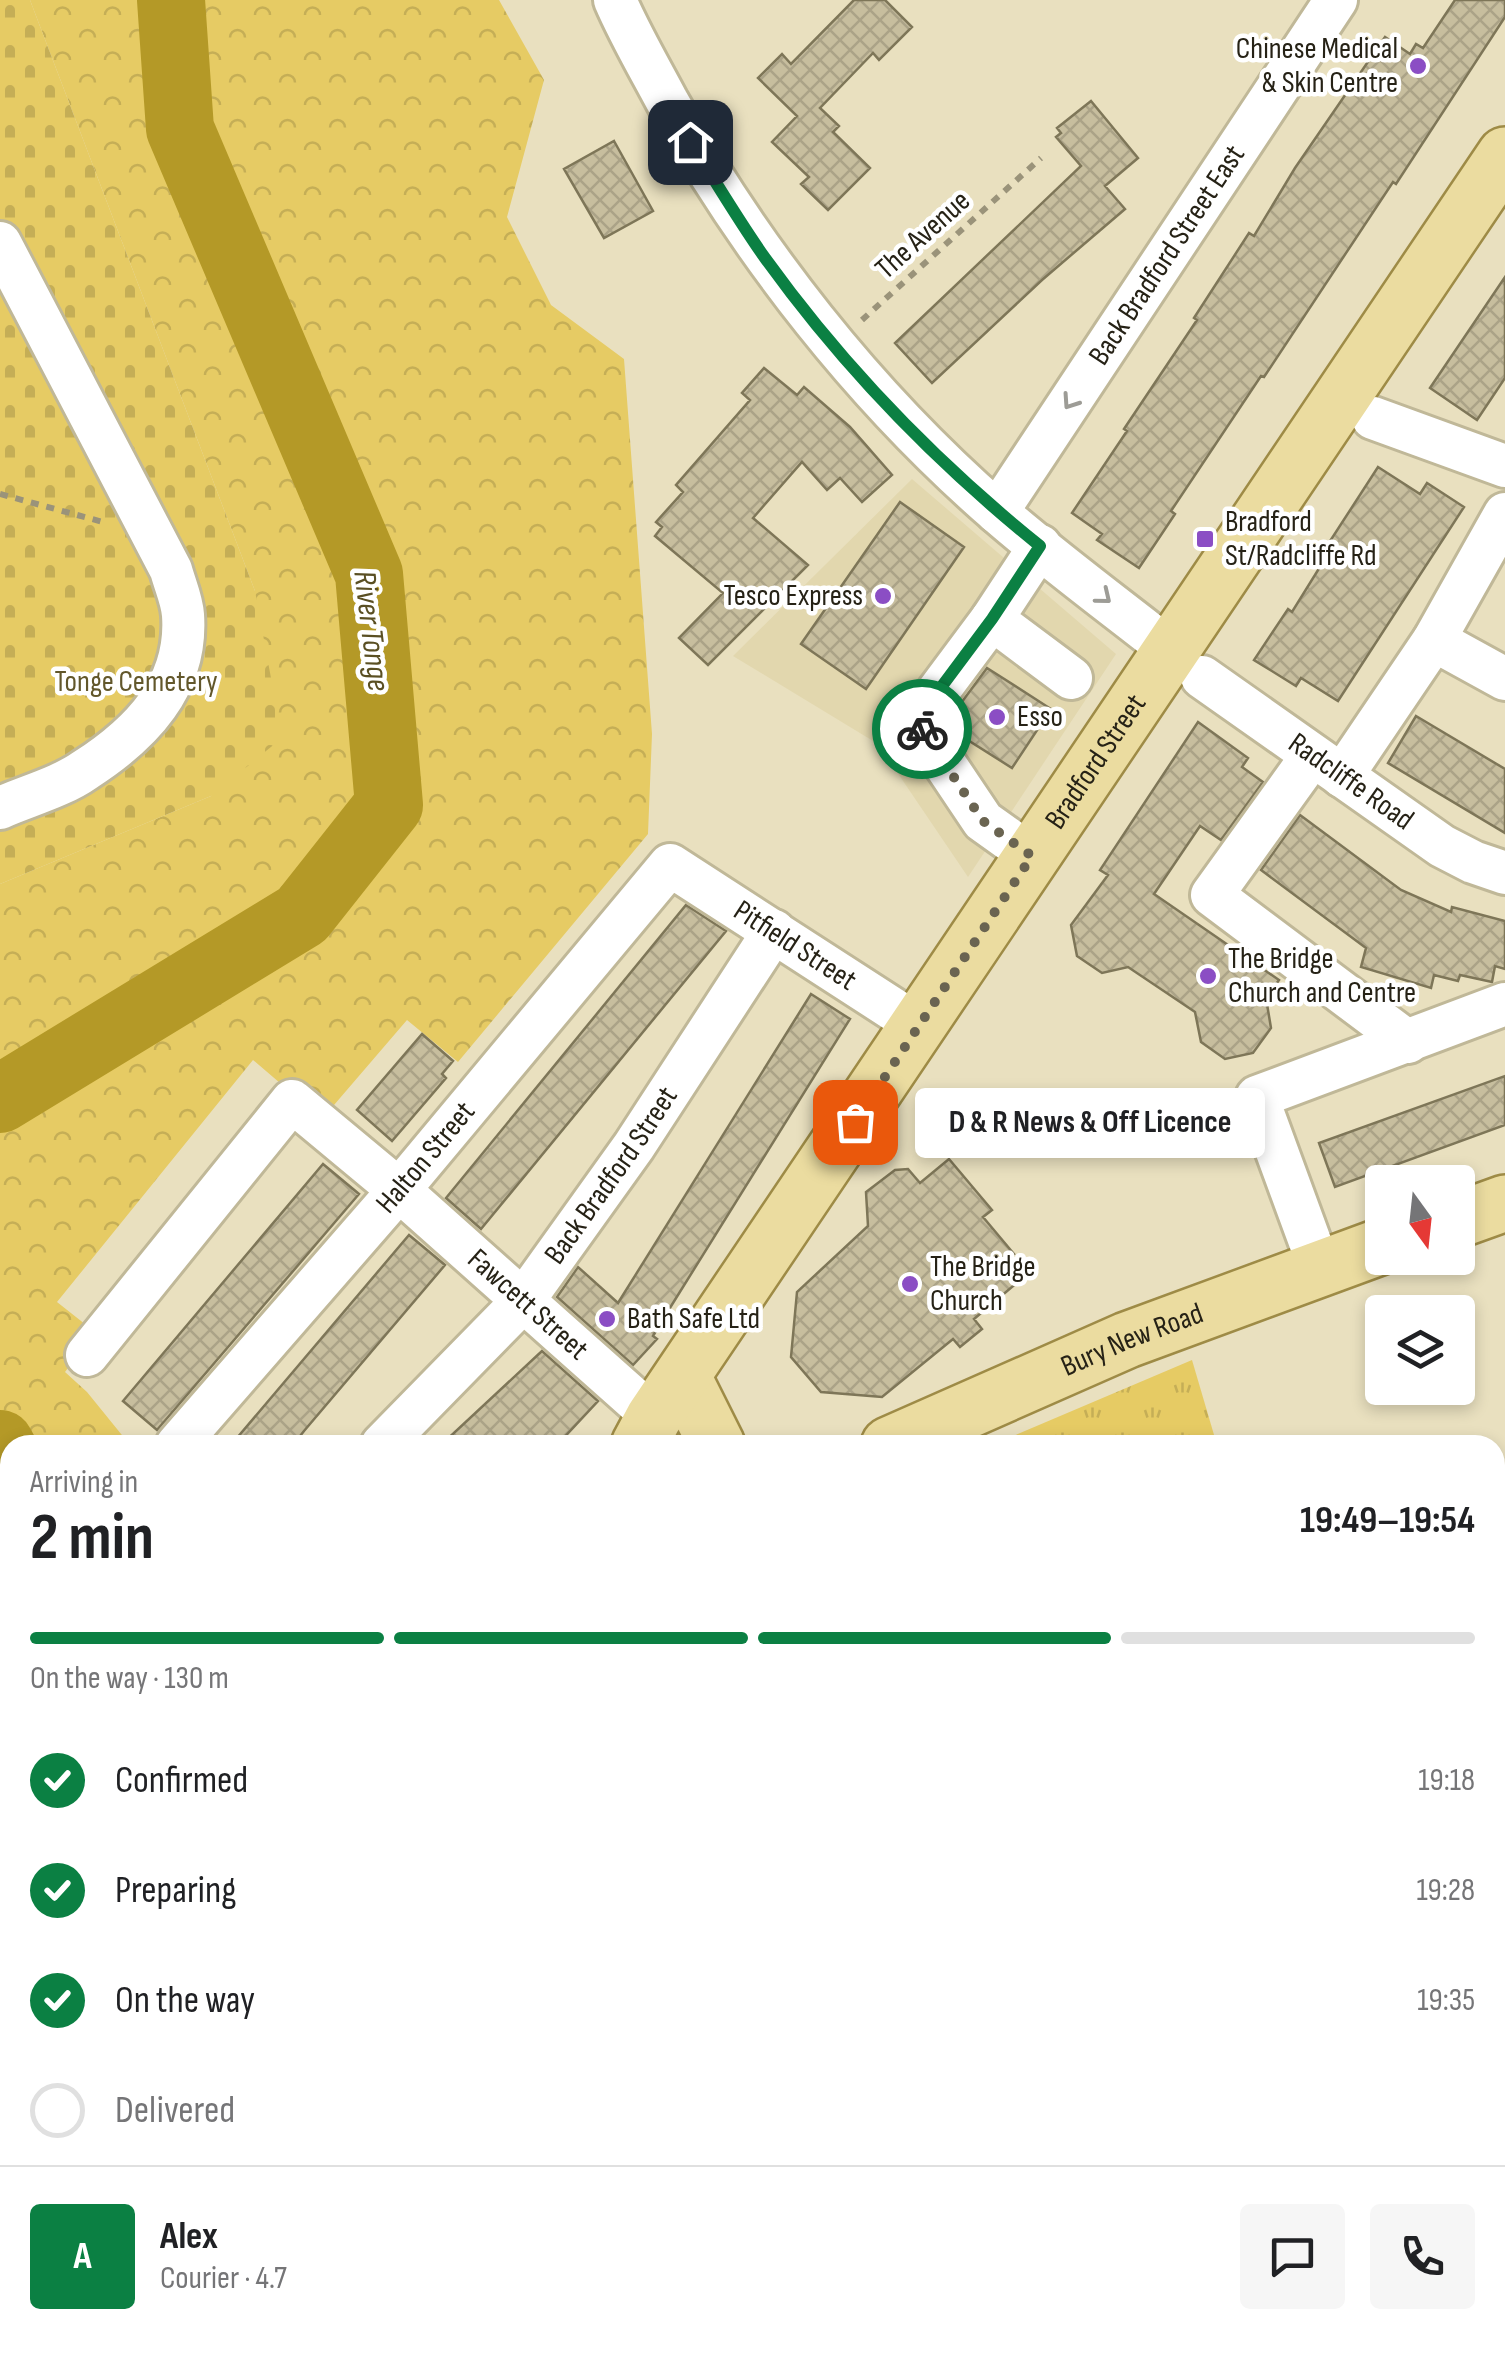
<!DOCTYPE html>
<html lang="en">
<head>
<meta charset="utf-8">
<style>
	:root { --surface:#fff; --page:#f6f6f6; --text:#202124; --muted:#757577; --line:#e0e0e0; --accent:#0b8043 }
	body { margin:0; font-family:"Sofia Sans Condensed",sans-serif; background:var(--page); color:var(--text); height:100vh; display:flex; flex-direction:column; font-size:38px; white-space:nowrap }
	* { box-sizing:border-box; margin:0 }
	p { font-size:32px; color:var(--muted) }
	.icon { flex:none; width:55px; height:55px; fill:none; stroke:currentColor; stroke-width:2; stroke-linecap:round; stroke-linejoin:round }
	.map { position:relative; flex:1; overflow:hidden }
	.details { position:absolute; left:0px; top:1435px; width:1505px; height:932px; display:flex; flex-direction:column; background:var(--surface); border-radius:30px 30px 0 0; box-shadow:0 5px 15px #0003 }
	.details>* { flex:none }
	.needle { width:65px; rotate:165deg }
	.tools { position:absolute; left:1365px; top:1165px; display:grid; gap:20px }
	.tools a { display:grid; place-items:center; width:110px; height:110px; border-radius:10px; background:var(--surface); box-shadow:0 5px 15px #0003; font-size:50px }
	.pin { position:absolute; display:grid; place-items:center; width:85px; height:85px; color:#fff; margin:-42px; border-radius:20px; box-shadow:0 5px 15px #0006 }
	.courier { position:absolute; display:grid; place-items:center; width:100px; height:100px; margin:-50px; border:8px solid #0b8043; border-radius:50%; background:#fff; color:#222; box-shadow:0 2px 12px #0007 }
	.bubble { position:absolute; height:70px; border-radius:10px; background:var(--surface); box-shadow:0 5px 15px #0003; font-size:32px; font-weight:700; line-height:70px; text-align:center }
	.overview em { font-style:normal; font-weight:700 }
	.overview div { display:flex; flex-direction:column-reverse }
	.overview { display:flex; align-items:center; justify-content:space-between; height:170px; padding:0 30px }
	h1 { font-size:65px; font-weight:700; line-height:75px }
	.bar { display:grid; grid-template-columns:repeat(4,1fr); gap:15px 10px; align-content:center; height:120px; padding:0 30px }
	.bar i { height:12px; border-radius:8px; background:var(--line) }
	.bar .on { background:var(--accent) }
	.bar p { grid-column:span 4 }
	.line { display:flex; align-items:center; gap:25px; padding:0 30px; border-top:2px solid var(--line) }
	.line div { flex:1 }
	.round { display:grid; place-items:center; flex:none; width:105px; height:105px; border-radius:10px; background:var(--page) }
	ol { padding:0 30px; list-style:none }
	li { display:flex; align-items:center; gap:30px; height:110px }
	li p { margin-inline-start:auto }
	li .icon { padding:10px; border-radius:50%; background:var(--accent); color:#fff; stroke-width:4 }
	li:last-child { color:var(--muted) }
	li i { width:55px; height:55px; border:5px solid var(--line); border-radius:50% }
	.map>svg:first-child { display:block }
	.built { fill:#e2d7ae }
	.grass { fill:url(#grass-tufts) }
	.forest { fill:url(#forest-crowns) }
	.cemetery { fill:url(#cemetery-stones) }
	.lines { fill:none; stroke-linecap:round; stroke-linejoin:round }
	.river { stroke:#b49927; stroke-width:68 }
	.building { fill:url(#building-cross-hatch); stroke:#7e7658; stroke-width:2.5 }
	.minor-casing { stroke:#c0b898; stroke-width:48 }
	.major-casing { stroke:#9e8b46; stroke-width:60 }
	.path { stroke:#9a937a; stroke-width:6; stroke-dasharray:8 8; stroke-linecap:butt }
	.minor { stroke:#fff; stroke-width:42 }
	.major { stroke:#ebdca0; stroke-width:55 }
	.oneway { stroke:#9d9c96 }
	.done { stroke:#6a6451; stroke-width:10; stroke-dasharray:0 18 }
	.route { stroke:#0b8043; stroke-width:12 }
	.poi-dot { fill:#8b4ec4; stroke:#fff; stroke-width:4 }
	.labels { text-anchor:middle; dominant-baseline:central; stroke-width:9; stroke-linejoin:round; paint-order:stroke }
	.poi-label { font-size:30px; fill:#262216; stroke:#fff; text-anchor:start }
	.street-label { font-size:30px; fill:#262216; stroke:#fff }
	.park-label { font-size:30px; fill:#62572b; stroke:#fff }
	.water-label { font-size:32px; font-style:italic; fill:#5a4f23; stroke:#fff }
</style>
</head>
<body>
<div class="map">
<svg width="1505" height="2367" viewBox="0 0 1505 2367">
	<defs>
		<pattern id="grass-tufts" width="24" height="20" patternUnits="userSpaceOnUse" patternTransform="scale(2.5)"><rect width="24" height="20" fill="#e6cb64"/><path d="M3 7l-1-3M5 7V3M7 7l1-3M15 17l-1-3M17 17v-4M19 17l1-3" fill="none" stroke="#c5ae56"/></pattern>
		<pattern id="forest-crowns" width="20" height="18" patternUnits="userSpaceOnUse" patternTransform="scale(2.5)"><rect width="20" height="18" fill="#e6cb64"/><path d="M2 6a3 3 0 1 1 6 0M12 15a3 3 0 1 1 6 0" fill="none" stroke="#c5ae56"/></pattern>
		<pattern id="cemetery-stones" width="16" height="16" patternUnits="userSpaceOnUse" patternTransform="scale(2.5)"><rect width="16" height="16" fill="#e6cb64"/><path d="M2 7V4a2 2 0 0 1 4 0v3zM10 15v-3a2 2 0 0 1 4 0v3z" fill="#c5ae56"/></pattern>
		<pattern id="building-cross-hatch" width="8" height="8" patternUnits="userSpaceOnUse" patternTransform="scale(2.5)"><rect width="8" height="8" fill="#c7be9e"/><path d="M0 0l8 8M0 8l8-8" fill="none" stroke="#aba387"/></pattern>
	</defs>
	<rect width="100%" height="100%" fill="#e9e0bf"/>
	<!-- built -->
	<path class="built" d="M 912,479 L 1116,654 L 968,877 L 878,744 L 733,656 Z"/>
	<!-- grass -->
	<path class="grass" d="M 1192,1360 L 1217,1445 L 992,1445 Z"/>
	<!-- forest -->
	<path class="forest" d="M 30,0 L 499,0 L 544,80 L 507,217 L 551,305 L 624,359 L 652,734 L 648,834 L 458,1062 L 407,1020 L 322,1119 L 253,1060 L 57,1302 L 95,1332 L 65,1372 L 87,1392 L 130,1445 L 10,1445 L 10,1766 L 0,1759 L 0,884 L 211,796 L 255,591 Z
		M 1495,1806 L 1505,1824 L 1505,2298 L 1495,2290 Z
		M 10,2308 L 10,2358 L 338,2358 L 344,2367 L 0,2367 L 0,2313 Z
		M 1321,2358 L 1481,2358 L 1479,2367 L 1327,2367 Z"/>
	<!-- cemetery -->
	<path class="cemetery" d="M 0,0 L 30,0 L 255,591 L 282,738 L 211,796 L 0,884 Z"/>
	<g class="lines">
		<!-- river -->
		<path class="river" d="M 0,1099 L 302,915 L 389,805 L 369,574 L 180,129 L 171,0
			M 0,1444 L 10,1462
			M 1495,2133 L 1505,2149"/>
	</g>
	<!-- building -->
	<path class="building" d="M 854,0 L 885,0 L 912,27 L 879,60 L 873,53 L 820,108 L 839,126 L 833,132 L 870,168 L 828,210 L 801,184 L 809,177 L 772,142 L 797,116 L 758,78 L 782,54 L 791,64 Z
		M 1455,0 L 1505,0 L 1505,17 L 1396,184 L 1393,182 L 1264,377 L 1261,376 L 1171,511 L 1175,514 L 1139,568 L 1097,540 L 1102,534 L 1072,513 L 1127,431 L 1124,429 L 1197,320 L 1194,318 L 1249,233 L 1254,236 L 1295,168 L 1385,37 L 1410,54 L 1416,44 L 1423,48 Z
		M 1091,101 L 1138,158 L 1105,186 L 1125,209 L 1042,280 L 932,383 L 895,343 L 1081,166 L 1056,137 L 1061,133 L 1057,128 Z
		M 614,141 L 653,211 L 604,238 L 564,169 Z
		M 1505,277 L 1505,378 L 1477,420 L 1430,388 Z
		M 764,368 L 797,395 L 804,387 L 850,427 L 892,475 L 862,502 L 840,478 L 827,490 L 802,462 L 753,518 L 808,565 L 708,665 L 679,638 L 723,593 L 655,536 L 662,527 L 656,522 L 683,492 L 676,485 L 750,400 L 742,393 Z
		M 1378,467 L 1420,494 L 1427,483 L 1464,507 L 1338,701 L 1301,678 L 1296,686 L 1254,660 L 1288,609 L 1292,612 L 1328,554 L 1323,552 Z
		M 900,502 L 964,547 L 866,689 L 801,644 Z
		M 987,668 L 1051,709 L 1012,768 L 952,730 L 947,722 Z
		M 1416,716 L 1505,769 L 1505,833 L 1388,763 Z
		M 1198,722 L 1248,758 L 1242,767 L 1263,782 L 1221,840 L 1200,826 L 1154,894 L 1279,980 L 1266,998 L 1271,1028 L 1253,1053 L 1225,1059 L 1201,1042 L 1195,1012 L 1128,967 L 1102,973 L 1077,956 L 1071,925 L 1108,875 L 1100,870 Z
		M 1300,815 L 1401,890 L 1451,912 L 1452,907 L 1505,921 L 1505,969 L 1495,966 L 1492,982 L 1460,975 L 1458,981 L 1434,975 L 1431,988 L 1361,967 L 1366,948 L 1261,870 Z
		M 686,905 L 726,931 L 481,1229 L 446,1198 Z
		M 811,994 L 850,1019 L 668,1311 L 653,1336 L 657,1339 L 633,1365 L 557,1297 L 578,1267 L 618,1303 Z
		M 422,1034 L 453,1061 L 442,1074 L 446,1078 L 392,1141 L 357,1110 Z
		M 1505,1076 L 1505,1125 L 1335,1187 L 1319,1143 Z
		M 949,1159 L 992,1210 L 983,1217 L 1014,1254 L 1009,1258 L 1025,1276 L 974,1319 L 982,1329 L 960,1347 L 953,1339 L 882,1397 L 821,1392 L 791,1357 L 797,1292 L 868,1226 L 866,1192 L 895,1170 L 908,1169 L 920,1183 Z
		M 323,1164 L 359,1194 L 157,1430 L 123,1401 Z
		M 409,1235 L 445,1265 L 304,1431 L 293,1445 L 231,1445 Z
		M 542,1351 L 598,1401 L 557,1445 L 441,1445 Z"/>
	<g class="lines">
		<!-- minor casing -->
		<g class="minor-casing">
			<g id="minor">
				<path d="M 615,0 C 630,35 649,67 667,101 C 753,254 864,396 997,512 C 1052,560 1112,604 1169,649"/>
				<path d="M 0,243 L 171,570 C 175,585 182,600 183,615 C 188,686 141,734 85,770 C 61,787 27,796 0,808"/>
				<path d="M 1373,418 L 1505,466"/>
				<path id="s1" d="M 997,512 L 1336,0"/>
				<path d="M 1040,546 L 992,619 L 1071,678"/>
				<path d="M 992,619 L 916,721 L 983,821 L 1032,856"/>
				<path d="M 1434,640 L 1505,679"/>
				<path id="s2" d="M 1202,677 L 1442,846 L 1473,862 L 1505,873"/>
				<path d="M 1312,756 L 1212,895 L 1408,1042"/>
				<path d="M 1342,776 L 1434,640 L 1505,514"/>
				<path d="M 1320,1269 L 1257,1097 L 1505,1004"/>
				<path id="s3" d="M 87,1355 L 292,1101 L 399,1190 L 654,1417"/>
				<path id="s4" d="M 177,1445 L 399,1190 L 670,865 L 919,1026"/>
				<path id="s5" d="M 382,1445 L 523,1301 L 634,1146 L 774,931"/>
				<path d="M 0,1808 L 10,1815"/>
				<path d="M 0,2195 L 10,2190"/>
				<path d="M 1495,2317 L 1505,2325"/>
				<path d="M 472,2358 L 478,2367"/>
				<path d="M 949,2358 L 950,2367"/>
			</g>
		</g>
		<!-- major casing -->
		<g class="major-casing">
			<g id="major">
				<path d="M 1458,1220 L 1505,1203"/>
				<path d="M 683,1377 L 717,1445"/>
				<path id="s6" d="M 639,1445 L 654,1417 L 1505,155"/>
				<path id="s7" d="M 889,1445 L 1127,1340 L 1382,1246"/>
				<path d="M 0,1930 L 10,1924"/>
			</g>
		</g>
		<!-- path -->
		<path class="path" d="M 862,320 L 1041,158
			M 0,494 L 103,522
			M 0,2301 L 10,2297"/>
		<!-- minor -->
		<use href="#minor" class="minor"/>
		<!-- major -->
		<use href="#major" class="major"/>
	</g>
	<!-- one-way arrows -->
	<defs><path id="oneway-chevron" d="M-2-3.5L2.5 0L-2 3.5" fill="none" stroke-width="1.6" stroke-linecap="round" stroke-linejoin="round" transform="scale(2.5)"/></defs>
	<g class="oneway">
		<use href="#oneway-chevron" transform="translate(1070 402) rotate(124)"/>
		<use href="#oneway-chevron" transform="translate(1104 597) rotate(39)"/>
	</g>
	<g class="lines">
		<!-- done -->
		<path class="done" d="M 855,1122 L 1032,856 L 983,821 L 922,729"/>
		<!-- route -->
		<path class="route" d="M 690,142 C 715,180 738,220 765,258 C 842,365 937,463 1040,546 L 992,619 L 916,721 L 922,729"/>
	</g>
	<!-- markers -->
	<g class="poi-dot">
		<circle cx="1418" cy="66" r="10"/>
		<rect x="1195" y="529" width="20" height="20" rx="5"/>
		<circle cx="883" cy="596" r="10"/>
		<circle cx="997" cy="717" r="10"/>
		<circle cx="1208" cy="976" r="10"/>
		<circle cx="910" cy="1284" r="10"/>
		<circle cx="607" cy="1319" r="10"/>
	</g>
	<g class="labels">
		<!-- poi labels -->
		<g class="poi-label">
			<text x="1398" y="49" text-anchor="end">Chinese Medical<tspan x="1398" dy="34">&amp; Skin Centre</tspan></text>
			<text x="1225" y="522">Bradford<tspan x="1225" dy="34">St/Radcliffe Rd</tspan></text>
			<text x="863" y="596" text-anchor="end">Tesco Express</text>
			<text x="1017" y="717">Esso</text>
			<text x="1228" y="959">The Bridge<tspan x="1228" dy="34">Church and Centre</tspan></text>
			<text x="930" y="1267">The Bridge<tspan x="930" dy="34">Church</tspan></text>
			<text x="627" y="1319">Bath Safe Ltd</text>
		</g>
		<!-- street labels -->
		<g class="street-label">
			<text transform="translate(923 235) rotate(-42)">The Avenue</text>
			<text stroke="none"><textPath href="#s1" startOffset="308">Back Bradford Street East</textPath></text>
			<text stroke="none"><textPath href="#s6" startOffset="822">Bradford Street</textPath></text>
			<text stroke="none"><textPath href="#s2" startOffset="182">Radcliffe Road</textPath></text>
			<text stroke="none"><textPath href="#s4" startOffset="910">Pitfield Street</textPath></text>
			<text stroke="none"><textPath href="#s4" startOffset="380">Halton Street</textPath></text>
			<text stroke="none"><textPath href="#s5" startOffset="355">Back Bradford Street</textPath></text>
			<text stroke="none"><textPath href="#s3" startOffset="638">Fawcett Street</textPath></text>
			<text stroke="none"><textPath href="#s7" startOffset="265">Bury New Road</textPath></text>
		</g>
		<!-- park labels -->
		<g class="park-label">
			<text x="136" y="682">Tonge Cemetery</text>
		</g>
		<!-- water labels -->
		<g class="water-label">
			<text transform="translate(371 631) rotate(83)">River Tonge</text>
		</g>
	</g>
</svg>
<div class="tools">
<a><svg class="needle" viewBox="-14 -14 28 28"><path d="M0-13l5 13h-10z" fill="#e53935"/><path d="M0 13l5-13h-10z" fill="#757577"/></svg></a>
<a><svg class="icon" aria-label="layers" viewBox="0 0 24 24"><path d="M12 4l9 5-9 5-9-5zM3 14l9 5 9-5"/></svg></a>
</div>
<div class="pin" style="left:855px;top:1122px;background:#ea580c"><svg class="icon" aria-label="bag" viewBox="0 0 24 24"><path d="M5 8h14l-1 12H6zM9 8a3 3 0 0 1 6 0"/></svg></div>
<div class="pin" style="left:690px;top:142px;background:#1f2937"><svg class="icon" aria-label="home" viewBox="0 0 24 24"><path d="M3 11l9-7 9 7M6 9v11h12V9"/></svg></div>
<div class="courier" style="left:922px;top:729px"><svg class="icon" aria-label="bike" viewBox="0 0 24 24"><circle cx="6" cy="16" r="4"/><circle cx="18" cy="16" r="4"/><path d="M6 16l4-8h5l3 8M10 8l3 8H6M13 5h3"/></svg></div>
<div class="bubble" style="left:915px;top:1088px;width:350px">D &amp; R News &amp; Off Licence</div>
<section class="details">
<div class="overview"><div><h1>2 min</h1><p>Arriving in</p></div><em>19:49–19:54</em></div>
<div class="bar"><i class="on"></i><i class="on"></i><i class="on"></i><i></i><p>On the way · 130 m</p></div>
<ol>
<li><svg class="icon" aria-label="check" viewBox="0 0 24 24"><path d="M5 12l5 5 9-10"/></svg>Confirmed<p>19:18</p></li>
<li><svg class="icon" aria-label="check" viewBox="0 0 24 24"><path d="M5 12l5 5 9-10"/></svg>Preparing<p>19:28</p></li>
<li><svg class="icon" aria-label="check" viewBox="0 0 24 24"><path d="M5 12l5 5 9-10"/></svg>On the way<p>19:35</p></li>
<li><i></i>Delivered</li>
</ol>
<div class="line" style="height:180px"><b class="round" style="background:var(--accent);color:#fff">A</b><div><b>Alex</b><p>Courier · 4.7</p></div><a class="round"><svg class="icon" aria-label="chat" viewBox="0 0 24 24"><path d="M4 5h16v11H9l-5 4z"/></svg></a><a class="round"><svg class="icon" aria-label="phone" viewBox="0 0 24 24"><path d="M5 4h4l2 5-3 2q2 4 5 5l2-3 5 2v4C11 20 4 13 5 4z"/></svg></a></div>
</section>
</div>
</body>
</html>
